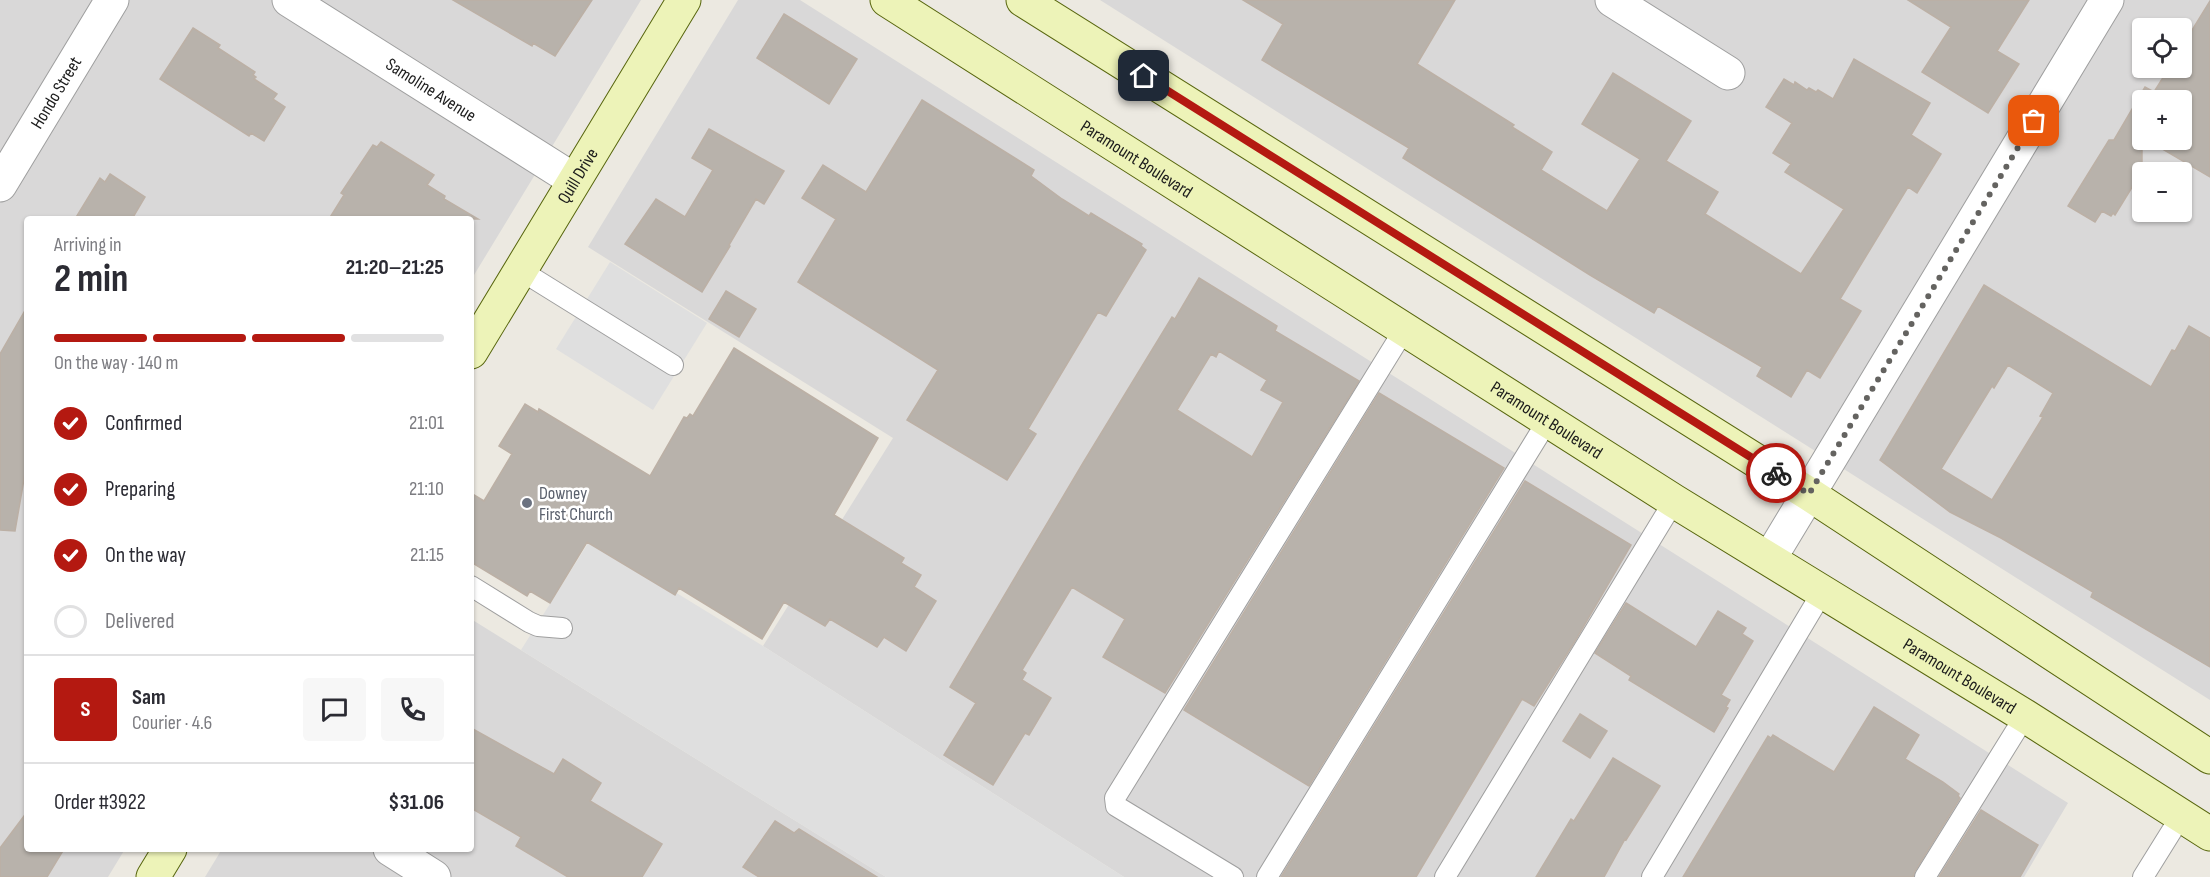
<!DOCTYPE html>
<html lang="en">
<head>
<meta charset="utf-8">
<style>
	:root { --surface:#fff; --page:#f7f7f7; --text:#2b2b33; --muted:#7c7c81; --line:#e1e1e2; --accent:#b41911 }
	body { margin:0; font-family:"Sofia Sans Condensed",sans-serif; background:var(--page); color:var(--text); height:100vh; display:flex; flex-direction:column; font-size:22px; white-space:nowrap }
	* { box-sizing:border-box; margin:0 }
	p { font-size:20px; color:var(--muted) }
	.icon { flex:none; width:33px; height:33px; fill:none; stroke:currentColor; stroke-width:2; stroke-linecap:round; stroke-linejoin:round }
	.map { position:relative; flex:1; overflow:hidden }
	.sheet { position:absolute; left:24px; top:216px; width:450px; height:636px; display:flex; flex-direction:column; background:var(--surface); border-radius:6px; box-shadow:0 2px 4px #0004 }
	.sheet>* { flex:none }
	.fabs { position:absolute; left:2132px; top:18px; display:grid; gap:12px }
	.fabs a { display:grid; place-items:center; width:60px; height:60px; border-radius:6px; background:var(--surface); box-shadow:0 2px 4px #0004; font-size:30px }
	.pin { position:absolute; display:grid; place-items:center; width:51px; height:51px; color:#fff; margin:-26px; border-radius:12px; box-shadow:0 3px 9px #0006 }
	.courier { position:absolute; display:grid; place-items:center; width:60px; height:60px; margin:-30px; border:4px solid #b41911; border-radius:50%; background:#fff; color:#222; box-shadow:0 2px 8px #0007 }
	.headline em { font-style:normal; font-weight:700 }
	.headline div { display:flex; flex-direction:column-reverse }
	.headline { display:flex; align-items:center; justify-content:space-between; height:102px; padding:0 30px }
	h1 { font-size:39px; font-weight:700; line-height:45px }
	.bar { display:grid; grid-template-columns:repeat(4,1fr); gap:9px 6px; align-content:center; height:72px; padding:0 30px }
	.bar i { height:8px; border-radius:4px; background:var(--line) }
	.bar .selected { background:var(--accent) }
	.bar p { grid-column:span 4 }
	.line { display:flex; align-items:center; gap:15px; padding:0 30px; border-top:2px solid var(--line) }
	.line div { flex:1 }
	.round { display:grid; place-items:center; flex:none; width:63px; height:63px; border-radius:6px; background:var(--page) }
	ol { padding:0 30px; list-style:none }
	li { display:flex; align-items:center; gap:18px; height:66px }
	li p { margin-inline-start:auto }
	li .icon { padding:6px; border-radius:50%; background:var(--accent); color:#fff; stroke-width:4 }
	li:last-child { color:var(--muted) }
	li i { width:33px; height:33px; border:3px solid var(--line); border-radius:50% }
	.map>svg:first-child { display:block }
	.residential { fill:#d9d8d8; fill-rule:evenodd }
	.parking { fill:#dfdfdf }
	.building { fill:#b8b2ab; stroke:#bcb0a5; stroke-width:1.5; fill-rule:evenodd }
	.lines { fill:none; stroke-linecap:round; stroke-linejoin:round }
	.lane-casing { stroke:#9f9f9f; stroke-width:22 }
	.street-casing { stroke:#9f9f9f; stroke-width:35 }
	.secondary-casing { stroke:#58660e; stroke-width:35 }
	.lane { stroke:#fff; stroke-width:20 }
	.street { stroke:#fff; stroke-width:33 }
	.secondary { stroke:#edf3b8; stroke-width:33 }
	.done { stroke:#646360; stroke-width:6; stroke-dasharray:0 10.8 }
	.route { stroke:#b41911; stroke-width:8 }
	.worship-dot { fill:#6b7280; stroke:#fff; stroke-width:2 }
	.labels { text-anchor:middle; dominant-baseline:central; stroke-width:5; stroke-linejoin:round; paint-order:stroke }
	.street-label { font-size:18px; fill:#1b1b1b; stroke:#fff }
	.worship-label { font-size:18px; fill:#5b616d; stroke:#fff; text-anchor:start }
</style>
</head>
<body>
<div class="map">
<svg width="2210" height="877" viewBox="0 0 2210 877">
	<rect width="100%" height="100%" fill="#ece9e1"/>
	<!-- residential -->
	<path class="residential" d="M 0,0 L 641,0 L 471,280 L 471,219 L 27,219 L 27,849 L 125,849 L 108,877 L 0,877 Z
		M 738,0 L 800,0 L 2068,803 L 2024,877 L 1124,877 L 763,646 L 893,438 L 588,247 Z
		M 1100,0 L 2210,0 L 2210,700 ZM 2142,28 L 2181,28 L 2181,68 L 2142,68 ZM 2142,100 L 2181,100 L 2181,140 L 2142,140 ZM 2142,172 L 2181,172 L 2181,212 L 2142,212 Z
		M 471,619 L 886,877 L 205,877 L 222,849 L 471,849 Z"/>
	<!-- parking -->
	<path class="parking" d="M 610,262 L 707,323 L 653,410 L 556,349 Z
		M 590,540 L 763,646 L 1124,877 L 886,877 L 521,650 Z"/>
	<!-- building -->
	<path class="building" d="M 453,0 L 592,0 L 555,56 L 533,43 L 532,46 Z
		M 1243,0 L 1455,0 L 1417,64 L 1514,125 L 1512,127 L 1552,152 L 1541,170 L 1607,211 L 1640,159 L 1582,124 L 1613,73 L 1691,121 L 1666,161 L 1718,192 L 1705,214 L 1801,274 L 1844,209 L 1785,172 L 1791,164 L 1773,153 L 1792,123 L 1766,107 L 1784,79 L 1794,85 L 1795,82 L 1807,90 L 1809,88 L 1816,92 L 1818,90 L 1833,99 L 1854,59 L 1930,103 L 1911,135 L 1941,154 L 1917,193 L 1908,187 L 1840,299 L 1861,311 L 1820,378 L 1807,370 L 1791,397 L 1757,376 L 1762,367 L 1658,306 L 1654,313 L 1590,275 L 1403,158 L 1409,148 L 1262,60 L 1283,24 Z
		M 1908,0 L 2029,0 L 1997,51 L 2019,64 L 1988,113 L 1922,72 L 1951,27 Z
		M 2210,1 L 2210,177 L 2147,140 L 2181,140 L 2181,100 L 2142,100 L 2142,171 L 2115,215 L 2113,213 L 2111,216 L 2102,211 L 2095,222 L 2068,206 L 2109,140 L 2114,140 L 2145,87 L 2154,92 L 2169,68 L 2181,68 L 2181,48 Z
		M 784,14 L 857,59 L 829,104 L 757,58 Z
		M 193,28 L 220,45 L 218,48 L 255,72 L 253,75 L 256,77 L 254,79 L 277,94 L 273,99 L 285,107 L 264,141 L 251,133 L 249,136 L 160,79 Z
		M 922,100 L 1034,170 L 1031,176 L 1062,199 L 1089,216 L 1091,213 L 1142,244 L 1141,246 L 1146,250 L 1106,316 L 1098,312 L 1028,429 L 1036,434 L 1007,480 L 907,420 L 938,370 L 798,282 L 836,219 L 802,198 L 823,165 L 866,192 Z
		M 709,129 L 784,171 L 764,204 L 756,199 L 729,245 L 730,246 L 702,292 L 625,244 L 656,199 L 685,217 L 713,170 L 692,158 Z
		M 381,142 L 434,175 L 427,185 L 445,196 L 444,199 L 478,219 L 329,219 L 344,195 L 341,193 L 373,145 L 377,147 Z
		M 110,174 L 145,197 L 132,219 L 75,219 L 100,178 L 105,182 Z
		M 1199,278 L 1277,326 L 1275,331 L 1359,381 L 1165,693 L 1103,657 L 1125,619 L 1072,587 L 1022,670 L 1026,673 L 1022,680 L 1051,698 L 1029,735 L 1025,733 L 993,785 L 944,755 L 976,703 L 950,687 L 1083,463 L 1172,317 L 1175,319 ZM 1219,351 L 1267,380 L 1261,390 L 1283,402 L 1252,457 L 1177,410 L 1211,354 L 1216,357 Z
		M 1984,285 L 2151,387 L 2172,350 L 2175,351 L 2189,326 L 2210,338 L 2210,667 L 2091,597 L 2093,592 L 2071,579 L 2001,538 L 1950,512 L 1880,460 ZM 2008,365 L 2053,393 L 2040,416 L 2043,417 L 1992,500 L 1941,469 L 1992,386 L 1994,388 Z
		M 726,291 L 756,309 L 739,337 L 709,319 Z
		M 27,307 L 27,462 L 15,531 L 0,530 L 0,354 Z
		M 734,348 L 878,438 L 834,515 L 904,558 L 901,563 L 921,575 L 914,587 L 936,601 L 906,651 L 884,637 L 877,647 L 830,619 L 825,626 L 784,602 L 762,639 L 679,588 L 675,595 L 587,542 L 550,603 L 530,591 L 527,596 L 471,562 L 471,493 L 484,501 L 512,454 L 499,446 L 525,404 L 538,412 L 539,409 L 650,476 L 684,417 L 687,418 L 690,414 L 693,416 Z
		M 1379,393 L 1504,468 L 1309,786 L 1184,710 Z
		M 1525,481 L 1631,545 L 1575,641 L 1534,706 L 1522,699 L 1416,877 L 1281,877 Z
		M 1626,603 L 1696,647 L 1718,611 L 1746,628 L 1742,634 L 1753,641 L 1721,695 L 1730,700 L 1726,707 L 1728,708 L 1714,732 L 1629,680 L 1631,676 L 1595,653 Z
		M 1874,707 L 1919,735 L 1905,759 L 1943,782 L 1959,794 L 1958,796 L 1960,798 L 1915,871 L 1913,877 L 1683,877 L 1768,736 L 1771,738 L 1773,735 L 1834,772 Z
		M 1580,714 L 1607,731 L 1590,758 L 1563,741 Z
		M 471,728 L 554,774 L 563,759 L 601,783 L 590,801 L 662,844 L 642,877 L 568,877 L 516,846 L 521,837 L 471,808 Z
		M 1613,758 L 1660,786 L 1626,840 L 1625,839 L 1604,877 L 1536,877 L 1571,819 L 1574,821 Z
		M 1981,810 L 2038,845 L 2020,877 L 1939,877 Z
		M 27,812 L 27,849 L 64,849 L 47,877 L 0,877 L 0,848 Z
		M 775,821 L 794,833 L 799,829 L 877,877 L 759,877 L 743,867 Z"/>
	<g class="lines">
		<!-- lane casing -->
		<g class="lane-casing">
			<path id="lane" d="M 520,270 L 673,365
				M 471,586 L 529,622 L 538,626 L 562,628
				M 1233,877 L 1116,806 L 1115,798 L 1404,330
				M 1267,877 L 1548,420
				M 1445,877 L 1674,501
				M 1652,877 L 1823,591
				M 1925,877 L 2025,716
				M 2143,877 L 2181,816"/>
		</g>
		<!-- street casing -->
		<g class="street-casing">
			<g id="street">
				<path id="s1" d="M 289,0 L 574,180"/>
				<path d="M 1612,0 L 1728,73"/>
				<path id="s2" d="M 0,185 L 112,0"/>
				<path d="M 1770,558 L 2107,0"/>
				<path d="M 390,849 L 434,877"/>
			</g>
		</g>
		<!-- secondary casing -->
		<g class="secondary-casing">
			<g id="secondary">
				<path id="s3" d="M 887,0 L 1674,501 L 2025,716 L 2210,834"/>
				<path d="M 1023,0 L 1809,494 L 2210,757"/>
				<path id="s4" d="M 471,352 L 684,0"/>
				<path d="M 153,877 L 170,849"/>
			</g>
		</g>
		<!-- lane -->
		<use href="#lane" class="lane"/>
		<!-- street -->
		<use href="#street" class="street"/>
		<!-- secondary -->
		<use href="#secondary" class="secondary"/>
	</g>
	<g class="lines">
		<!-- done -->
		<path class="done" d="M 1776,473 L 1809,494 L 2034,121"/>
		<!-- route -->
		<path class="route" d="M 1144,76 L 1776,473"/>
	</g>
	<!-- markers -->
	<circle class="worship-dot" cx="527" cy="503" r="6"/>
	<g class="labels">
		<!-- street labels -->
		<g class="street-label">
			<text stroke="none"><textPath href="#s1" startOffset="168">Samoline Avenue</textPath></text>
			<text stroke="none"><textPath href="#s2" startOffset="108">Hondo Street</textPath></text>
			<text stroke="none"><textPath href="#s3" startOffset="296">Paramount Boulevard</textPath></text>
			<text stroke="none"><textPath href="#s4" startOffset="206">Quill Drive</textPath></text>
			<text stroke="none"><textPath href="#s3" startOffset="782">Paramount Boulevard</textPath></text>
			<text stroke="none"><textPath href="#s3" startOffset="1268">Paramount Boulevard</textPath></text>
		</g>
		<!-- worship labels -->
		<g class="worship-label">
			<text x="539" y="493">Downey<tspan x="539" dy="21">First Church</tspan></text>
		</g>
	</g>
</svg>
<div class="fabs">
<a><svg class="icon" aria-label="locate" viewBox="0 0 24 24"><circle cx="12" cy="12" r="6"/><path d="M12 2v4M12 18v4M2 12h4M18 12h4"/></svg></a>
<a>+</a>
<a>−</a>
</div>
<div class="pin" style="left:2034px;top:121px;background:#ea580c"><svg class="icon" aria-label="bag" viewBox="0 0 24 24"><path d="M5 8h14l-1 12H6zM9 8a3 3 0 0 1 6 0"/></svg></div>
<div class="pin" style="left:1144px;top:76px;background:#1f2937"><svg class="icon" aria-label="home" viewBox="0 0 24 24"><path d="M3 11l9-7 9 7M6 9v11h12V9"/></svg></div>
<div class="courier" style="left:1776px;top:473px"><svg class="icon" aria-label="bike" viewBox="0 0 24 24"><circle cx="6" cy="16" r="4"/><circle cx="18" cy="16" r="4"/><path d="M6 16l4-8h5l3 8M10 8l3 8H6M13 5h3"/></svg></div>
<section class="sheet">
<div class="headline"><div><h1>2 min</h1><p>Arriving in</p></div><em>21:20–21:25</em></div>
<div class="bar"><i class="selected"></i><i class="selected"></i><i class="selected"></i><i></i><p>On the way · 140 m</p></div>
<ol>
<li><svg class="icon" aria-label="check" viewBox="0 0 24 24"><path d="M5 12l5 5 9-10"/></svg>Confirmed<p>21:01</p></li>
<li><svg class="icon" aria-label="check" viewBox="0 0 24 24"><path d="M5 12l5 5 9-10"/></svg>Preparing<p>21:10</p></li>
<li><svg class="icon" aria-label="check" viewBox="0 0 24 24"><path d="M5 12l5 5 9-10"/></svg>On the way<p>21:15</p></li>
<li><i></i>Delivered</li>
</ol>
<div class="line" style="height:108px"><b class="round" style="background:var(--accent);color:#fff">S</b><div><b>Sam</b><p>Courier · 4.6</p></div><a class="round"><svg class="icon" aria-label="chat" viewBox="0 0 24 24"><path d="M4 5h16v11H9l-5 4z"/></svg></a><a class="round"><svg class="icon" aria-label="phone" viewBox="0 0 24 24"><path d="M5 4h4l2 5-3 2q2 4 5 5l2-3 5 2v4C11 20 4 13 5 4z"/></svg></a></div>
<div class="line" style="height:78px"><div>Order #3922</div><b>$31.06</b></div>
</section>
</div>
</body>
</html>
